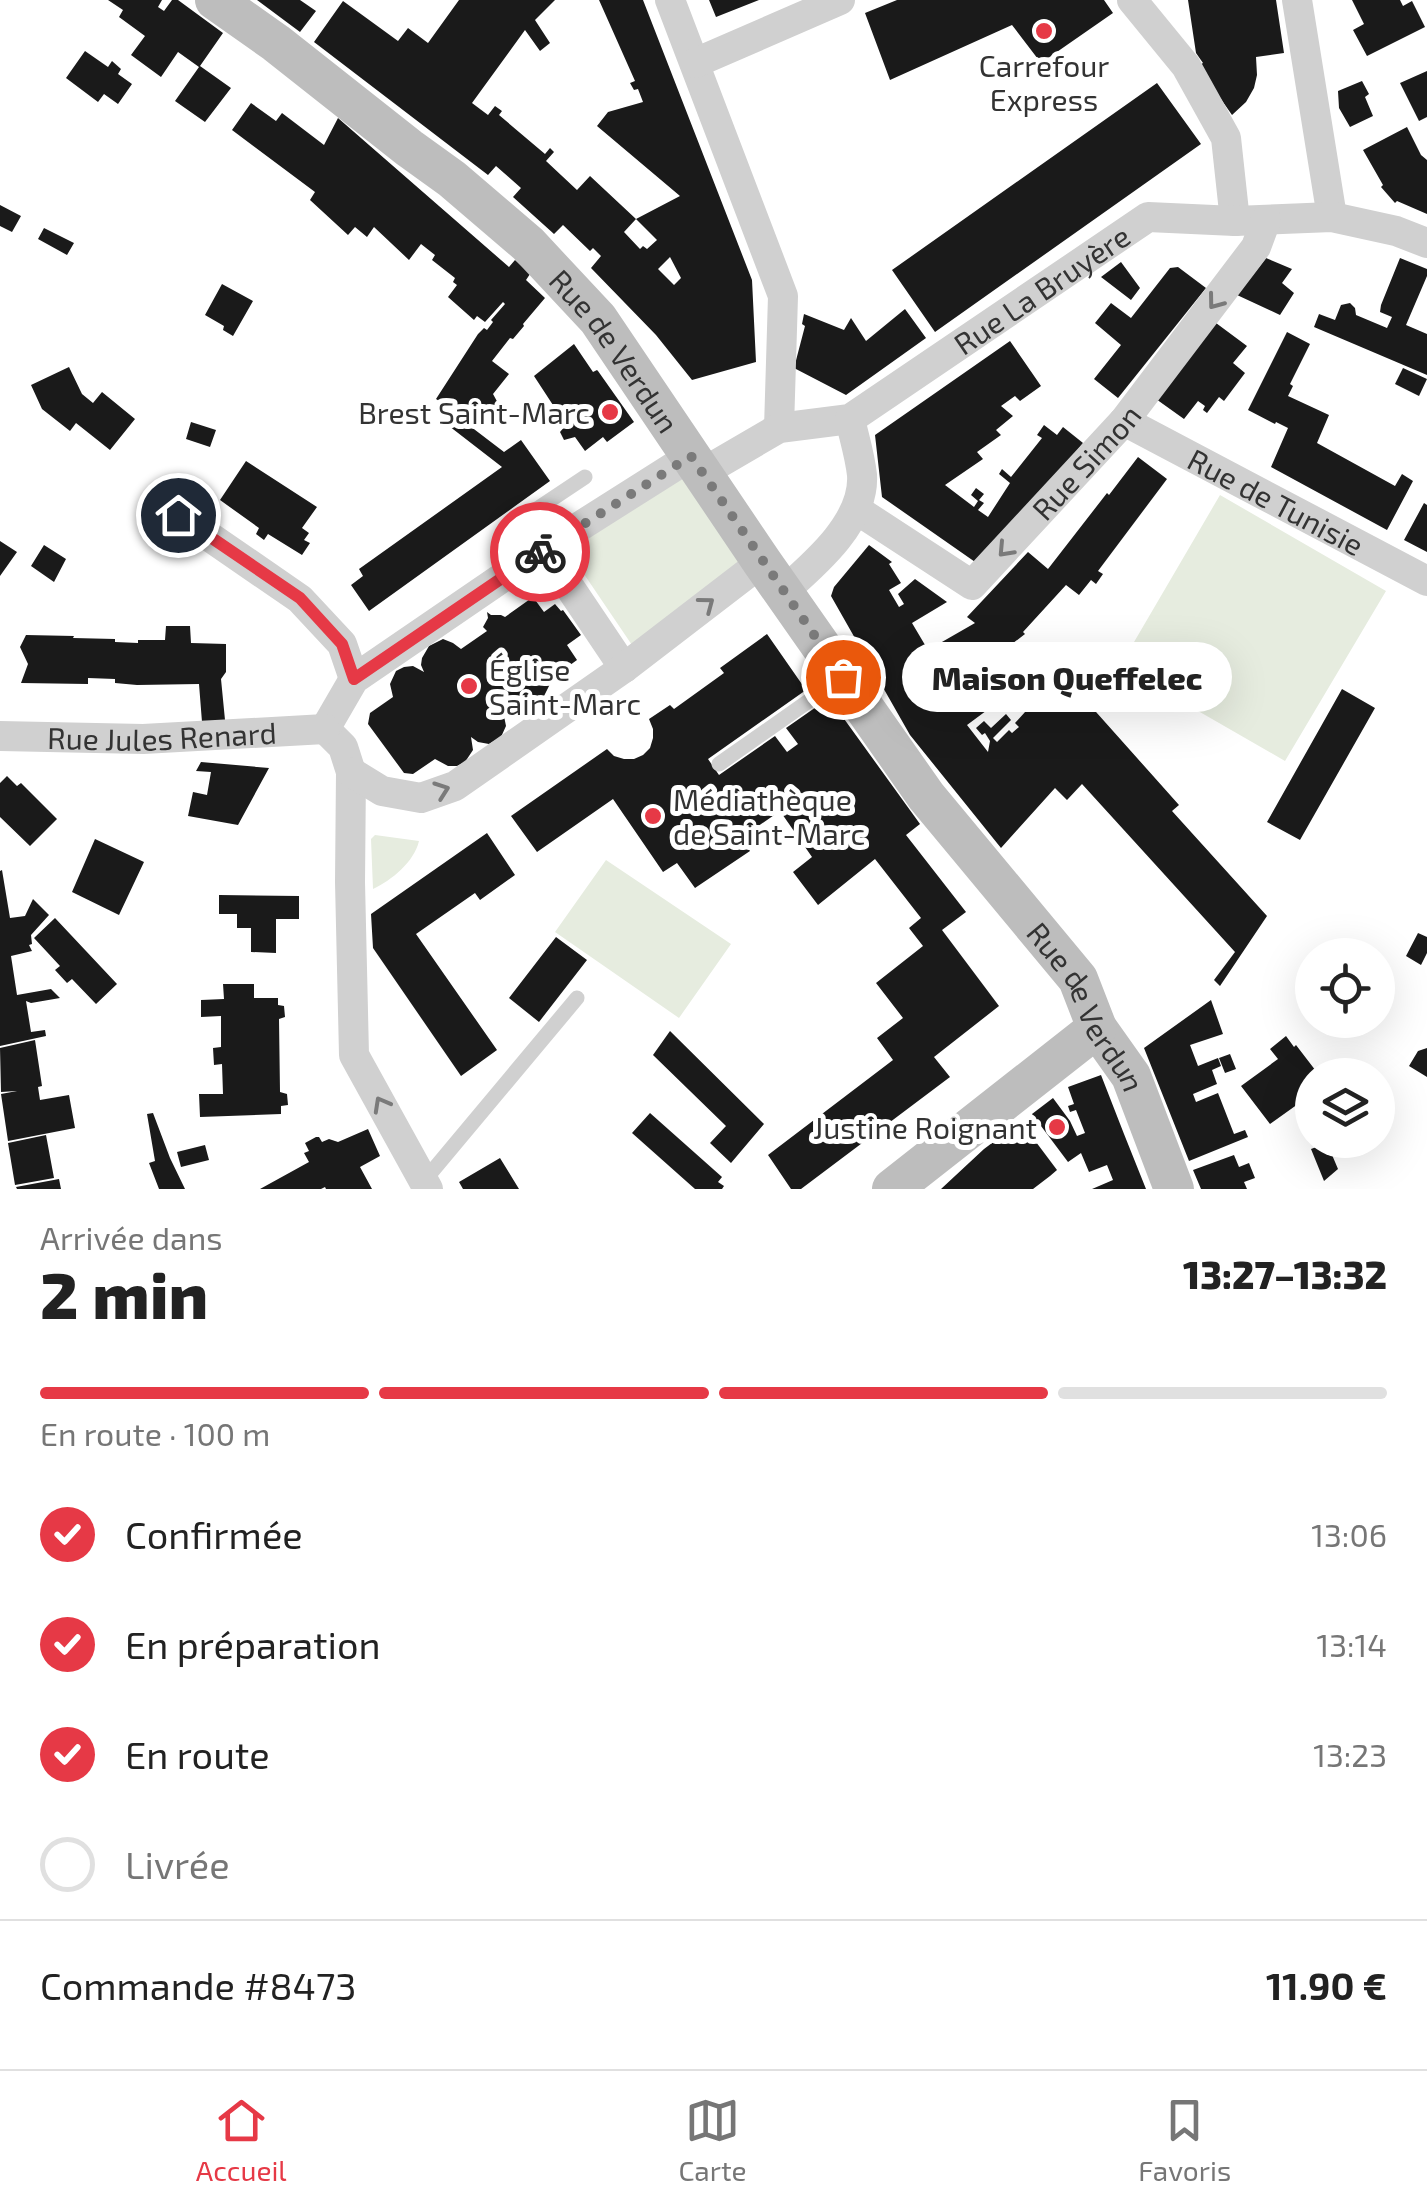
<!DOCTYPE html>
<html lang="fr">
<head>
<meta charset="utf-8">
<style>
	:root { --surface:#fff; --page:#f6f6f6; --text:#222; --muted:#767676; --line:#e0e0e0; --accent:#e63946 }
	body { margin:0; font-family:"Exo 2",sans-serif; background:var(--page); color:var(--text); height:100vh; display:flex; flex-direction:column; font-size:38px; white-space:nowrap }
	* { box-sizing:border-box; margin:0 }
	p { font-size:32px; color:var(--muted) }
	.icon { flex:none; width:55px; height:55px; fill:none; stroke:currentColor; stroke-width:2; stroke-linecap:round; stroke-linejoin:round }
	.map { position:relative; height:1189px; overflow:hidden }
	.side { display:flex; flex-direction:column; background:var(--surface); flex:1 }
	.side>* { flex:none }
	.tools { position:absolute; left:1295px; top:938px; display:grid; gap:20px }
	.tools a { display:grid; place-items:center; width:100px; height:100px; border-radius:50%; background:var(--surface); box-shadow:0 10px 40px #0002; font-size:50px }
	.pin { position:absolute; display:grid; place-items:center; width:85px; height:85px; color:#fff; margin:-42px; border:5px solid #fff; border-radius:50%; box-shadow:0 2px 10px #0007 }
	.courier { position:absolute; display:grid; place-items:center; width:100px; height:100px; margin:-50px; border:8px solid #e63946; border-radius:50%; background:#fff; color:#222; box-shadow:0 2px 12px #0007 }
	.bubble { position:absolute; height:70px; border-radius:35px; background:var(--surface); box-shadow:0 10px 40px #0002; font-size:32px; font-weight:800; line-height:70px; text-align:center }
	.summary em { font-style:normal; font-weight:800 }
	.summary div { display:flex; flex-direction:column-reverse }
	.summary { display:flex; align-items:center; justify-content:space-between; height:170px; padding:0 40px }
	h1 { font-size:65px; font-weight:800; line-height:75px }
	.bar { display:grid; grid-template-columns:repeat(4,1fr); gap:15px 10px; align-content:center; height:120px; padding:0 40px }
	.bar i { height:12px; border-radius:8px; background:var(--line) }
	.bar .active { background:var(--accent) }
	.bar p { grid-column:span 4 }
	.line { display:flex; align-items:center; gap:25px; padding:0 40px; border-top:2px solid var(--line) }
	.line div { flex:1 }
	ol { padding:0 40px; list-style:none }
	li { display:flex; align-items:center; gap:30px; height:110px }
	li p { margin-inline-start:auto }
	li .icon { padding:10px; border-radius:50%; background:var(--accent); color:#fff; stroke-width:4 }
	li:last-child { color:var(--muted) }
	li i { width:55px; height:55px; border:5px solid var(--line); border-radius:50% }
	.tab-bar { display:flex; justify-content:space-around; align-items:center; height:140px; border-top:2px solid var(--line); background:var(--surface); font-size:28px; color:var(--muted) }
	.tab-bar a { display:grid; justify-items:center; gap:5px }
	.tab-bar .active { color:var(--accent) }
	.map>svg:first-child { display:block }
	.green { fill:#e6ecdf }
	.building { fill:#1a1a1a; fill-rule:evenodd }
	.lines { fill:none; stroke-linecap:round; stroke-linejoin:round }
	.lane { stroke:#d0d0d0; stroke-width:15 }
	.street { stroke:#d0d0d0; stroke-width:30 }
	.secondary { stroke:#bdbdbd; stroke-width:40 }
	.oneway { stroke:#7a7a7a }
	.done { stroke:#7a7a7a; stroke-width:10; stroke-dasharray:0 18 }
	.route { stroke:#e63946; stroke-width:12 }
	.poi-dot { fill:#e63946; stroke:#fff; stroke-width:4 }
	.labels { text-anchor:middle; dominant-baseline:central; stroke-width:10; stroke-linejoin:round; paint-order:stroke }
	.poi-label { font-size:30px; fill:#333; stroke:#fff; text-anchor:end }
	.street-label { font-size:30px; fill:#333; stroke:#fff }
</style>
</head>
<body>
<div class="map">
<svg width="1427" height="1189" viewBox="0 0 1427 1189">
	<rect width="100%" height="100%" fill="#fff"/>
	<!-- green -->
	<path class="green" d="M 681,477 L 740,563 L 634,648 L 567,549 Z
		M 1220,495 L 1386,591 L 1285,761 L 1120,666 Z
		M 375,835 L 419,841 C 414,862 392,880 373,889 L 371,839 Z
		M 606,860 L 731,944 L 679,1018 L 555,932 Z"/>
	<!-- building -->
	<path class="building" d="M 108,0 L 162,0 L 158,7 L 164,11 L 172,0 L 178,0 L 223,33 L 200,66 L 231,88 L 205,122 L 175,101 L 199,67 L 178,52 L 161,77 L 131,55 L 145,36 L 119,17 L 123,10 Z
		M 257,0 L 300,0 L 316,11 L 300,32 Z
		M 459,0 L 555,0 L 535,20 L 550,43 L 540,51 L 525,30 L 472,103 L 488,115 L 495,106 L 502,111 L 499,115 L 545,154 L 550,148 L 554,152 L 546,161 L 577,190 L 590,176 L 636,219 L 624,232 L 640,249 L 643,246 L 647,249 L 657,240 L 636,219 L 680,196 L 597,126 L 608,112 L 643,102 L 638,89 L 634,90 L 630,83 L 635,81 L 599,0 L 643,0 L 752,280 L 756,362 L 692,380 L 656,335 L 591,268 L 601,256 L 593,248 L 590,251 L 563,225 L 554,234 L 513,197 L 521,188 L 496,166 L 488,175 L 314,42 L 343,1 L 398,41 L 408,28 L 428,43 ZM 670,257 L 681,278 L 674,285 L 658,269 Z
		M 709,0 L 759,0 L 716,17 Z
		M 897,0 L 1104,0 L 1113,13 L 1041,63 L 1012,25 L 890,80 L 865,13 Z
		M 1188,0 L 1276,0 L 1284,53 L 1256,57 L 1257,75 L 1254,88 L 1246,102 L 1232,115 L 1198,66 L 1203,63 L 1196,53 Z
		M 1352,0 L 1400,0 L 1403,6 L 1412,1 L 1425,27 L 1367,56 L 1353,30 L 1364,24 Z
		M 85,51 L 108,67 L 112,61 L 121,69 L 118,74 L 132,84 L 118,104 L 104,94 L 98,102 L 66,78 Z
		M 1427,71 L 1427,117 L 1419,121 L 1400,83 Z
		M 1362,81 L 1369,94 L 1365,97 L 1373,116 L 1350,127 L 1339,108 L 1338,91 Z
		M 1157,83 L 1201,144 L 935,332 L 892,270 Z
		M 251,103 L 276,121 L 282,113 L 324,145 L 338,118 L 509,267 L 515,260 L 530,274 L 526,280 L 545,298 L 523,324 L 524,326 L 513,339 L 510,338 L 492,361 L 509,374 L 493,394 L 499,405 L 497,418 L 491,424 L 483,426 L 475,425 L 467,421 L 466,423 L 504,452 L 521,440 L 550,481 L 369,611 L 351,585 L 363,576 L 359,569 L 502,467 L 449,426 L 458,413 L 436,399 L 478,334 L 484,328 L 487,330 L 493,322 L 491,320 L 505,304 L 503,302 L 485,322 L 477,316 L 474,320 L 448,297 L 457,285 L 453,282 L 455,278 L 432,260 L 435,255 L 421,244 L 409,260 L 374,227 L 367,237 L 355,227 L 348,235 L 310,200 L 315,192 L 232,130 Z
		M 1407,127 L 1421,155 L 1427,160 L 1427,214 L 1397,201 L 1395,203 L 1381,187 L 1383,185 L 1363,150 Z
		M 0,205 L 21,216 L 12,232 L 0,226 Z
		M 44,228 L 74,243 L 67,255 L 38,239 Z
		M 1266,258 L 1292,269 L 1282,283 L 1294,293 L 1280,315 L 1237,295 Z
		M 1400,258 L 1427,269 L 1427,276 L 1406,325 L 1427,334 L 1427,375 L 1314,327 L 1319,314 L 1335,320 L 1341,305 L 1350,303 L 1355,308 L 1356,315 L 1387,328 L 1392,317 L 1380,312 L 1381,305 Z
		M 1121,262 L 1140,288 L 1131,300 L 1101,277 Z
		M 1178,267 L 1206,288 L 1118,398 L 1094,379 L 1121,345 L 1095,323 L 1111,303 L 1131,318 L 1170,268 Z
		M 222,284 L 253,301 L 233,336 L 223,330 L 224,326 L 205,315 Z
		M 905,309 L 926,338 L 846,395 L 794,368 L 805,326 L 802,324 L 804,314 L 844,330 L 851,318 L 866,341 Z
		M 1216,323 L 1247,346 L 1233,363 L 1245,373 L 1224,401 L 1219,397 L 1207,413 L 1203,410 L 1205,406 L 1198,401 L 1184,419 L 1156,399 Z
		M 1287,332 L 1310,344 L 1290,384 L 1293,386 L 1288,396 L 1329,415 L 1317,443 L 1395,486 L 1402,474 L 1413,481 L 1387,530 L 1271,467 L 1288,428 L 1276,422 L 1275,424 L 1248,410 Z
		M 1010,341 L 1041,386 L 1020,401 L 1015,396 L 1001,406 L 1013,416 L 996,430 L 1001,435 L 977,452 L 983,459 L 945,485 L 974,507 L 978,501 L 971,495 L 976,488 L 984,494 L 979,500 L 984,503 L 978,510 L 988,517 L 1010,483 L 999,474 L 1002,469 L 1011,477 L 1042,438 L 1037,435 L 1044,425 L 1057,435 L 1063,427 L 1083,443 L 1038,499 L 978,564 L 882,497 L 875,435 Z
		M 574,344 L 593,372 L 597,370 L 598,371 L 634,422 L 607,442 L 603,437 L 585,451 L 575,437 L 564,440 L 560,432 L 566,425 L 534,376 Z
		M 69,367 L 82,394 L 93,403 L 102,392 L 135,419 L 110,450 L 76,423 L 70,431 L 42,409 L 31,385 Z
		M 1403,368 L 1427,379 L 1419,396 L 1395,384 Z
		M 191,422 L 216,430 L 210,447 L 186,439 Z
		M 1138,457 L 1167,479 L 1098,571 L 1103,574 L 1096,584 L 1091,580 L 1079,595 L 1066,585 L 1023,632 L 1025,634 L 1008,647 L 1046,676 L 1027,692 L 1021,685 L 967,725 L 988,752 L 990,741 L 985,733 L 982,735 L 976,728 L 984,721 L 991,728 L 1006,714 L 1011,720 L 993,738 L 997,742 L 1009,730 L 1012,733 L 1019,727 L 1015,723 L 1053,681 L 1059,686 L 1069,672 L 1086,686 L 1080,694 L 1179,805 L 1172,811 L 1267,916 L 1220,986 L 1214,980 L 1235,952 L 1082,784 L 1067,800 L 1055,788 L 1001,848 L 910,735 L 831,596 L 834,587 L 869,545 L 892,562 L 889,564 L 901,583 L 889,590 L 899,607 L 904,604 L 898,594 L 915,579 L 947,602 L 912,623 L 928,650 L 975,623 L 967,617 L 1028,552 L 1048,569 L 1107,493 L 1109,495 Z
		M 246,461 L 317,507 L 302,528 L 309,533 L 304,540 L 310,543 L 302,555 L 268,534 L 264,540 L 256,534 L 259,528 L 220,500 Z
		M 1424,503 L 1427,505 L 1427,552 L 1404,540 Z
		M 0,541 L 17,552 L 0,576 Z
		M 44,545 L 66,559 L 54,582 L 31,566 Z
		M 533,597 L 544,612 L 555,604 L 561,611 L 563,610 L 581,635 L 567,645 L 577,660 L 548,681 L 550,684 L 544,696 L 533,697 L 530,693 L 503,711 L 506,726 L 501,737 L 489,744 L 478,742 L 471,737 L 473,750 L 465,762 L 457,766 L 448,766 L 435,759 L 413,774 L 404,773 L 368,724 L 370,713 L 393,697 L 390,684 L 396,671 L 404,667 L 413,666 L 424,672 L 421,665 L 422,658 L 429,646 L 443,639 L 453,643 L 461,649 L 487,631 L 483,627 L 488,618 L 487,612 L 491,615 L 501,615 L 505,617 Z
		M 166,626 L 190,626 L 191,643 L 226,644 L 226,672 L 221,679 L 225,720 L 202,722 L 199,684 L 137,685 L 115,683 L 115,679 L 88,678 L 88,684 L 21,683 L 28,664 L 20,647 L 26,635 L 74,636 L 73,638 L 115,639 L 115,642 L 138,643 L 138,640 L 165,640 Z
		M 767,634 L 806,690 L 708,759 L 719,775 L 775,736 L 787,752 L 798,744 L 786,728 L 829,698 L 920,824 L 906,835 L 966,912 L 942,930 L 999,1006 L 934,1057 L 950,1077 L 801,1189 L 791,1189 L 768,1155 L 893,1060 L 877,1038 L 903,1018 L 876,983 L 923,946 L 909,928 L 921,918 L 875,859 L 818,905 L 793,872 L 812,857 L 780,811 L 741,838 L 750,851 L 695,888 L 677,863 L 663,872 L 613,799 L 537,852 L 511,816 L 607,749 L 614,756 L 624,759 L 634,759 L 643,755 L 650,748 L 653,738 L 653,729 L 649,719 L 670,705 L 674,709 L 724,673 L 720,668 Z
		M 1342,689 L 1375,708 L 1300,840 L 1267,822 Z
		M 201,762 L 269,768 L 238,825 L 188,816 L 193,792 L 207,795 L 211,772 L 196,771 Z
		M 7,776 L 17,786 L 21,783 L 57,819 L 30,846 L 0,817 L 0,783 Z
		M 487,833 L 515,875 L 480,900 L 475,893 L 416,934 L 497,1050 L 461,1076 L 373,948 L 371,914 Z
		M 95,839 L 144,862 L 119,915 L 72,892 Z
		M 2,870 L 10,918 L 25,916 L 33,899 L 49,915 L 31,935 L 32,944 L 29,945 L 32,951 L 11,956 L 17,995 L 51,989 L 60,998 L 31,1003 L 26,1001 L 31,1032 L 45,1030 L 46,1036 L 0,1046 L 0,871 Z
		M 219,895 L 299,896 L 299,919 L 276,919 L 276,953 L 251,952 L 251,928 L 237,928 L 237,914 L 219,914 Z
		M 55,918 L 117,984 L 96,1004 L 72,979 L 67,983 L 55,970 L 60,966 L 34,938 Z
		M 1418,933 L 1427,937 L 1427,953 L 1421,965 L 1406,956 Z
		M 556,937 L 587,960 L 539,1022 L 509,998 Z
		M 223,984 L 254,984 L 254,998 L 278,998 L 278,1005 L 284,1006 L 285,1017 L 279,1019 L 280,1092 L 287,1094 L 288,1105 L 281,1106 L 281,1114 L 200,1117 L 199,1094 L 223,1094 L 222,1064 L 214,1065 L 213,1048 L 221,1047 L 221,1016 L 201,1017 L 201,1000 L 224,999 Z
		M 1211,1000 L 1223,1034 L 1190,1045 L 1198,1066 L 1218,1058 L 1221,1066 L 1212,1070 L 1217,1084 L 1193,1094 L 1196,1102 L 1218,1093 L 1234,1134 L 1245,1130 L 1248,1137 L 1189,1161 L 1144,1048 Z
		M 670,1031 L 764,1124 L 731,1163 L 710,1143 L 726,1126 L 653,1055 Z
		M 1286,1036 L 1294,1047 L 1296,1045 L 1319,1075 L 1312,1075 L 1312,1094 L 1270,1124 L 1241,1086 L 1278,1059 L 1270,1049 Z
		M 35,1040 L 42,1086 L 38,1087 L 40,1100 L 69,1095 L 75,1128 L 8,1141 L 1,1094 L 17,1091 L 1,1092 L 0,1048 Z
		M 1427,1048 L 1427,1077 L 1409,1066 L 1418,1051 Z
		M 1230,1054 L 1236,1069 L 1225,1073 L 1219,1058 Z
		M 1101,1075 L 1124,1134 L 1146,1189 L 1092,1189 L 1113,1180 L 1107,1165 L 1089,1172 L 1081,1153 L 1068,1162 L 1032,1114 L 1053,1098 L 1070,1121 L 1077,1136 L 1085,1133 L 1076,1110 L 1070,1112 L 1068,1106 L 1074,1104 L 1068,1087 Z
		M 153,1113 L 170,1158 L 185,1189 L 159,1189 L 149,1163 L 155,1161 L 147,1114 Z
		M 650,1113 L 722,1177 L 718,1182 L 724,1186 L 722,1189 L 695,1189 L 632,1133 Z
		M 1024,1126 L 1057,1170 L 1050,1176 L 1033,1189 L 941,1189 L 984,1149 L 1004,1134 L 1007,1139 Z
		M 368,1129 L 380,1156 L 360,1167 L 372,1189 L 326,1189 L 325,1187 L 321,1189 L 260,1189 L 309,1162 L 304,1153 L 309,1151 L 305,1143 L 316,1137 L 319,1137 L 322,1142 L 329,1139 L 338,1142 Z
		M 46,1135 L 54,1178 L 15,1185 L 8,1143 Z
		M 1327,1143 L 1338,1169 L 1324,1181 L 1311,1149 Z
		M 205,1145 L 209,1160 L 181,1167 L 177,1152 Z
		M 1234,1155 L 1239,1167 L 1249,1163 L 1255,1178 L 1244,1182 L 1247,1189 L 1201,1189 L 1193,1170 Z
		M 500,1158 L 519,1189 L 463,1189 L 459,1182 Z
		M 59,1179 L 61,1189 L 17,1189 L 16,1187 Z"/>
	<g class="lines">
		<!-- lane -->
		<path class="lane" d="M 544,549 C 535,537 528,528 531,513 L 585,477
			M 719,764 L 840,679
			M 424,1181 L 577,998"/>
		<!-- street -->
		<g class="street">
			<path d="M 670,0 L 783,296 L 779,428"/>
			<path d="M 1132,0 L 1186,66 L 1226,138 L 1235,221"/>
			<path d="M 1297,0 L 1332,217"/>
			<path d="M 695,63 L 840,0"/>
			<path id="s1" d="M 1124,421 L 1427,581"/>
			<path id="s2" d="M 702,473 L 779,428 L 850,419 L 1148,217 L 1235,221 L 1332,217 L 1396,231 L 1427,243"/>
			<path id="s3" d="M 857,510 L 972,585 L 1124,421 L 1256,247 L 1266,220"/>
			<path d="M 178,515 L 300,599 L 342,644 L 354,679"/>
			<path d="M 544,549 L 624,668"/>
			<path d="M 784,591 C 816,563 865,521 862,475 C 860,456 854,437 850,419"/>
			<path d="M 325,729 L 343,747 L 351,772 L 350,882 L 354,1055 L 428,1189"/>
			<path d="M 325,729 L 354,679 L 544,549 L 691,456"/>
			<path id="s4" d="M 0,736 L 143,739 L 325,729"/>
			<path d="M 351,772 L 382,791 L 421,798 L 455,786 L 624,668 L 762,562"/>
		</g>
		<!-- secondary -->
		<g class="secondary">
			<path id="s5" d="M 215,0 L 276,43 L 409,148 L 452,179 L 528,244 L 598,319 L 762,562 L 926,796 L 1078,979 L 1097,1028 L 1131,1076 L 1174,1189"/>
			<path d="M 892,1189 L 1097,1028"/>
		</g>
	</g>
	<!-- one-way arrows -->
	<defs><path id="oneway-chevron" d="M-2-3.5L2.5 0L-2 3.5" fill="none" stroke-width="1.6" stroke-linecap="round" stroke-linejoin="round" transform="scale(2.5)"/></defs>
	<g class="oneway">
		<use href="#oneway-chevron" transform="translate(1215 302) rotate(127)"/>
		<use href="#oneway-chevron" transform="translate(1005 550) rotate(133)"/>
		<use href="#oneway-chevron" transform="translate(707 604) rotate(-37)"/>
		<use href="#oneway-chevron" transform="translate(442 790) rotate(-20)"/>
		<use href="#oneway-chevron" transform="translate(381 1104) rotate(-119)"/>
	</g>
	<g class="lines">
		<!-- done -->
		<path class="done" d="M 540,552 L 691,456 L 843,677"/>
		<!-- route -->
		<path class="route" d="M 178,515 L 300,598 L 342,644 L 354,679 L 540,552"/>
	</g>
	<!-- markers -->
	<g class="poi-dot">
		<circle cx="1044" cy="31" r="10"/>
		<circle cx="610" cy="412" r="10"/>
		<circle cx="469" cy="686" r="10"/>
		<circle cx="653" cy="816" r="10"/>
		<circle cx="1057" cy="1127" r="10"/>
	</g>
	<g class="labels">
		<!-- poi labels -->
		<g class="poi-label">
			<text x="1044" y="65" text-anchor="middle">Carrefour<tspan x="1044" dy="34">Express</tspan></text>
			<text x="590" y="412">Brest Saint-Marc</text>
			<text x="489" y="669" text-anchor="start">Église<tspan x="489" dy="34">Saint-Marc</tspan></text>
			<text x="673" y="799" text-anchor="start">Médiathèque<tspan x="673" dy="34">de Saint-Marc</tspan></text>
			<text x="1037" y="1127">Justine Roignant</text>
		</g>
		<!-- street labels -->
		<g class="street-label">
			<text stroke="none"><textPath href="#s2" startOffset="392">Rue La Bruyère</textPath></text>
			<text stroke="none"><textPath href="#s5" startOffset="535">Rue de Verdun</textPath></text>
			<text stroke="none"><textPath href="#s3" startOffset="305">Rue Simon</textPath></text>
			<text stroke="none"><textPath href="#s1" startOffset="172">Rue de Tunisie</textPath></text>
			<text stroke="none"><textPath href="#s4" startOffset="162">Rue Jules Renard</textPath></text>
			<text stroke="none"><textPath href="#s5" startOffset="1345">Rue de Verdun</textPath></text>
		</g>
	</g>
</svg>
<div class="tools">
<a><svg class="icon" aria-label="locate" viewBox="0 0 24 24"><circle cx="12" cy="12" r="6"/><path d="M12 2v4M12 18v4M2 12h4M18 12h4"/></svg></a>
<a><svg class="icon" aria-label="layers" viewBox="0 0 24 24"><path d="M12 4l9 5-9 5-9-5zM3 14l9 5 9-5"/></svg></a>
</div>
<div class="pin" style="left:843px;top:677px;background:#ea580c"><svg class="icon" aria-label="bag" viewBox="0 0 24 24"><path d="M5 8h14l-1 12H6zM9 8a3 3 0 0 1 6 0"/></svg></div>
<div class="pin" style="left:178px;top:515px;background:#1f2937"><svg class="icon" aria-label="home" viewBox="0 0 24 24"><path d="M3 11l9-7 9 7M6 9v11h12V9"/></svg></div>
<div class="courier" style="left:540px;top:552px"><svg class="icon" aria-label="bike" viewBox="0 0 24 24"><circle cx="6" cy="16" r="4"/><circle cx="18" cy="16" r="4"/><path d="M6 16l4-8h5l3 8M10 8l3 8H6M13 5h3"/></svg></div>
<div class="bubble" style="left:902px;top:642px;width:330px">Maison Queffelec</div>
</div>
<section class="side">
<div class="summary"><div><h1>2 min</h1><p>Arrivée dans</p></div><em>13:27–13:32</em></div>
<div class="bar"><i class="active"></i><i class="active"></i><i class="active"></i><i></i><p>En route · 100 m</p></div>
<ol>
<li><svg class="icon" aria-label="check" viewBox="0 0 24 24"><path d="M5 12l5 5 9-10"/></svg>Confirmée<p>13:06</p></li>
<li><svg class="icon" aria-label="check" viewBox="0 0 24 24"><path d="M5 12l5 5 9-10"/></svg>En préparation<p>13:14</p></li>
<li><svg class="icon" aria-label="check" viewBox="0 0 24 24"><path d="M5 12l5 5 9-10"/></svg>En route<p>13:23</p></li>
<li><i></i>Livrée</li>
</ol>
<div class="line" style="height:130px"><div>Commande #8473</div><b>11.90 €</b></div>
</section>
<nav class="tab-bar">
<a class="active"><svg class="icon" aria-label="home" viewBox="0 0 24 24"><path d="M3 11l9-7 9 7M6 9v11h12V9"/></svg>Accueil</a>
<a><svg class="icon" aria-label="map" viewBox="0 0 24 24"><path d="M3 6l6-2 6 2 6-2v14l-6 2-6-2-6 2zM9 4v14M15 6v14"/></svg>Carte</a>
<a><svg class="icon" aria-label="saved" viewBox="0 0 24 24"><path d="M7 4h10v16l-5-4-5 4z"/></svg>Favoris</a>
</nav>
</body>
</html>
